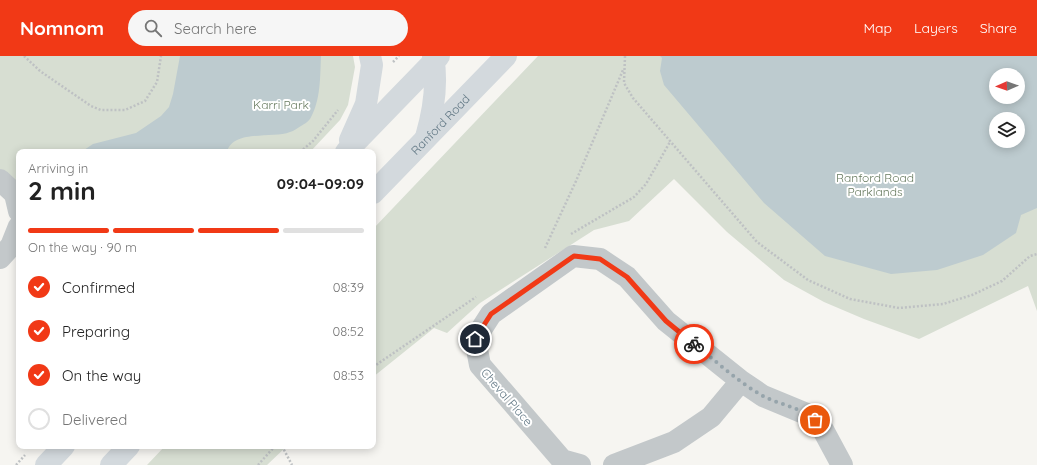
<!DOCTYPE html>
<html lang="en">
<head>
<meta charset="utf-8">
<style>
	:root { --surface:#fff; --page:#f6f6f6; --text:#222; --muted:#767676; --line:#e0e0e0; --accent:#f13916 }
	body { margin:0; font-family:Quicksand,sans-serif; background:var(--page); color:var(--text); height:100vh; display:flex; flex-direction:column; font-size:15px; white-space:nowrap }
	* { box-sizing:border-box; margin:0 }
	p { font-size:13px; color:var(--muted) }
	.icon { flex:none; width:22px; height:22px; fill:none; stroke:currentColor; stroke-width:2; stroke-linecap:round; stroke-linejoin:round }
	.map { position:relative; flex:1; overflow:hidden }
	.sheet { position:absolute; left:16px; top:93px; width:360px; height:300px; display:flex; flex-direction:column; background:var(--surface); border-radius:8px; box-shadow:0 2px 10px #0003 }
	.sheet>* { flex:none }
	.needle { width:26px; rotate:268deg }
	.tools { position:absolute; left:989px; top:12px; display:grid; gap:8px }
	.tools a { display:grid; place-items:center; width:36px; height:36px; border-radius:50%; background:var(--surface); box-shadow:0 2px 10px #0003; font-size:20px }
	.pin { position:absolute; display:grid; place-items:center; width:34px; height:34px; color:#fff; margin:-17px; border:2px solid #fff; border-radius:50%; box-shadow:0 1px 4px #0007 }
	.courier { position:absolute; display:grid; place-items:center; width:40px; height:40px; margin:-20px; border:3px solid #f13916; border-radius:50%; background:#fff; color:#222; box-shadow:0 1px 5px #0007 }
	.overview em { font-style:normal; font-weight:700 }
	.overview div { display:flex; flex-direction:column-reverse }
	.overview { display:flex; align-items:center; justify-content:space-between; height:68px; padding:0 12px }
	h1 { font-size:26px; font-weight:700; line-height:30px }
	.bar { display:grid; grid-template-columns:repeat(4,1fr); gap:6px 4px; align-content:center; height:48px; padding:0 12px }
	.bar i { height:5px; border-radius:3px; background:var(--line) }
	.bar .active { background:var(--accent) }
	.bar p { grid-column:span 4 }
	ol { padding:0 12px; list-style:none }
	li { display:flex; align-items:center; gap:12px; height:44px }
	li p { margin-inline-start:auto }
	li .icon { padding:4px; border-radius:50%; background:var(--accent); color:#fff; stroke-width:4 }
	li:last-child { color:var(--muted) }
	li i { width:22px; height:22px; border:2px solid var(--line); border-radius:50% }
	header { display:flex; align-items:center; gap:24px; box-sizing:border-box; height:56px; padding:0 20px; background:var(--accent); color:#fff }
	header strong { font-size:19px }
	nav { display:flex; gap:22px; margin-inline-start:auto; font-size:14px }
	.search { width:280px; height:36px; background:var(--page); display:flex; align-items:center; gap:10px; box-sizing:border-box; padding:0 14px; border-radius:22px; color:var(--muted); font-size:15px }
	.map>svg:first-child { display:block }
	.green { fill:#d7ded2; fill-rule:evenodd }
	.water { fill:#bdcbcf; fill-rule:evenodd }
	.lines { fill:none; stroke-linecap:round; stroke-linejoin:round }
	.path { stroke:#bec1c3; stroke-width:2.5; stroke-dasharray:2 2; stroke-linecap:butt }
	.minor { stroke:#c3c8ca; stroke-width:22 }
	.major { stroke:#d3d9dd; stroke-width:22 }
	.done { stroke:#96a4ab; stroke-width:4; stroke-dasharray:0 7.2 }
	.route { stroke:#f13916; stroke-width:5 }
	.labels { text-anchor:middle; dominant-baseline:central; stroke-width:4; stroke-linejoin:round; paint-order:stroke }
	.park-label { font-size:12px; fill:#697c61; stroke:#fff }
	.street-label { font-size:12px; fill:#627885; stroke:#fff }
</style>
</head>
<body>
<header>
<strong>Nomnom</strong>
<div class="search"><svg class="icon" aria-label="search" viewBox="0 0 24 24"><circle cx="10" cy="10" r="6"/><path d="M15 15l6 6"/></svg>Search here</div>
<nav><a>Map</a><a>Layers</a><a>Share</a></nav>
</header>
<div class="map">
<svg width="1037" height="409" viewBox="0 0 1037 409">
	<rect width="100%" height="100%" fill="#f6f5f1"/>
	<!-- green -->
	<path class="green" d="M 0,0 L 353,0 L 355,11 L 348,49 L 340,64 L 310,96 L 19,96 L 19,132 L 0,113 Z
		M 538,0 L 1037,0 L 1037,255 L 1028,230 L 919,283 L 864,263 L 824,246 L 784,224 L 727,176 L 674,123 L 629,165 L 594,174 L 480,247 L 447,277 L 434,272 L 373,321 L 373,173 ZM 996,19 L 1018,19 L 1018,41 L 996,41 ZM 996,63 L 1018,63 L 1018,85 L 996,85 Z
		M 165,390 L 287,390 L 267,409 L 147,409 Z"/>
	<!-- water -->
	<path class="water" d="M 180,0 L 321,0 C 320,21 321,44 310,63 C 308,66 304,68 301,70 C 297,72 294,75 290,76 C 273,83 233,73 227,96 L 81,96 L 93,88 L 136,77 L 161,60 L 169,51 L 173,38 Z
		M 660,0 L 1037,0 L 1037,152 L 1021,159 L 1016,177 L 983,199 L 937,214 L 891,218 L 825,200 L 764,147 L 664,29 L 660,15 L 662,2 ZM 996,19 L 1018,19 L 1018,41 L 996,41 ZM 996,63 L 1018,63 L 1018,85 L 996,85 Z"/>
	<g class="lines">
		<!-- path -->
		<path class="path" d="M 24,0 L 40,15 L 91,50 L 101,54 L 125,54 L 145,45 L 157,26 L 161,0
			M 625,0 L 624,27 L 633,42 L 757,186 L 808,224 L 850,243 L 899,252 L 943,248 L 972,239 L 1002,225 L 1030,200 L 1037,198
			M 393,6 L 399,0
			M 300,96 L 313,85 L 338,54
			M 571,178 L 634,141 L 646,128 L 670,86
			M 545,192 L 576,125 L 623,14
			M 373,311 L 476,241
			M 282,390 L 292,409
			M 16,409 L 25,399
			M 258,409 L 275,390"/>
		<!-- minor -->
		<path class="minor" d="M 0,124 L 15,138 L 19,155
			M 0,202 L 11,190 L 19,170
			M 580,409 L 562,404 L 480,309 L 475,283 L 491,258 L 573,200 L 600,203 L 627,221 L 666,265 L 741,325 L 763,340 L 809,359 L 821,370 L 842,409
			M 614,409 L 674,386 L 711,361 L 741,325"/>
		<!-- major -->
		<g class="major">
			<path d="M 426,81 C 434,54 438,28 433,0"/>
			<path d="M 350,84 L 366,48 L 372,9 L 370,0"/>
			<path d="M 346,96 L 439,0"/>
			<path id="s1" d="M 373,137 L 506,0"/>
			<path d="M 46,409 L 64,390"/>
			<path d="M 111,409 L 129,390"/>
		</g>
	</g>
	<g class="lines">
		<!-- done -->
		<path class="done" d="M 694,288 C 716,305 738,326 763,340 C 780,349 800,351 815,364"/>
		<!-- route -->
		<path class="route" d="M 475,283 L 491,258 L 574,200 L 600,203 L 627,221 L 666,265 L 694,288"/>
	</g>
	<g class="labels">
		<!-- park labels -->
		<g class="park-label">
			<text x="281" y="48">Karri Park</text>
			<text x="875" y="121">Ranford Road<tspan x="875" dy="14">Parklands</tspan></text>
		</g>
		<!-- street labels -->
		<g class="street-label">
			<text stroke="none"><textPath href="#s1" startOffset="96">Ranford Road</textPath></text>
			<text transform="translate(507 341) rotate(49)">Cheval Place</text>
		</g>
	</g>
</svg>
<div class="tools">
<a><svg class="needle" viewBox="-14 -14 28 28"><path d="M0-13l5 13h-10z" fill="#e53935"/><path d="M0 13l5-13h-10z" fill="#767676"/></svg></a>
<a><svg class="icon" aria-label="layers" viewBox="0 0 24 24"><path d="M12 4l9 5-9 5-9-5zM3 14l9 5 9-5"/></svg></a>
</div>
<div class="pin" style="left:815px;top:364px;background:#ea580c"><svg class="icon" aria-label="bag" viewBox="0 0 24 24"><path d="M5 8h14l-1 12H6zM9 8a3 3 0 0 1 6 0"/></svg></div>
<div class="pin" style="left:475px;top:283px;background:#1f2937"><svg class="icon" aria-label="home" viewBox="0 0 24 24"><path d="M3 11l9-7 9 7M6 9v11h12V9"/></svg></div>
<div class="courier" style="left:694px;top:288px"><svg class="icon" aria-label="bike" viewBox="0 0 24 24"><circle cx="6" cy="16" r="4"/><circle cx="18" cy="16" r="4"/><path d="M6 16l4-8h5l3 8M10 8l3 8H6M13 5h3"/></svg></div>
<section class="sheet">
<div class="overview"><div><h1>2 min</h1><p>Arriving in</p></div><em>09:04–09:09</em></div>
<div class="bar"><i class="active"></i><i class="active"></i><i class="active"></i><i></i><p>On the way · 90 m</p></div>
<ol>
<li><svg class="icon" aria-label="check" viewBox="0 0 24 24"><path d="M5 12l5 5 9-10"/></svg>Confirmed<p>08:39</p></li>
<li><svg class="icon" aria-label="check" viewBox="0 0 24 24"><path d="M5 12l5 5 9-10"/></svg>Preparing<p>08:52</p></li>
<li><svg class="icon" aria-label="check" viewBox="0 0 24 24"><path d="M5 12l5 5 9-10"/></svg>On the way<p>08:53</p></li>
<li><i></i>Delivered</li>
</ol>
</section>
</div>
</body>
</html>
